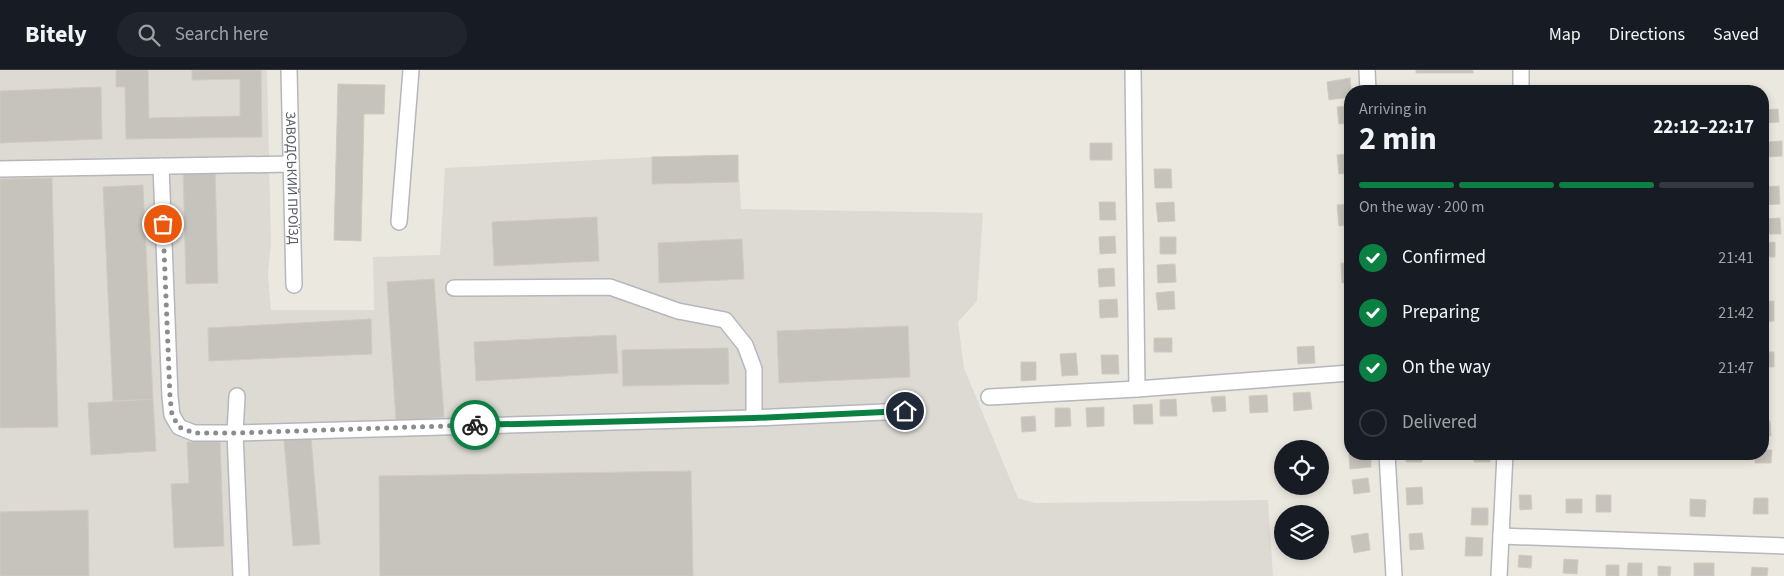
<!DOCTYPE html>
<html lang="en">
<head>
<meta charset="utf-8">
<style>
	:root { --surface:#171b24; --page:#20242c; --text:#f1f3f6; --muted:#9ea1a6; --line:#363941; --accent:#0b8043 }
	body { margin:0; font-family:"Source Sans 3",sans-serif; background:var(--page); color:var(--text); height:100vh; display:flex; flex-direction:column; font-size:19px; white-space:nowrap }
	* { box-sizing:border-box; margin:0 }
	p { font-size:16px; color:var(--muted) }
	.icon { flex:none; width:28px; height:28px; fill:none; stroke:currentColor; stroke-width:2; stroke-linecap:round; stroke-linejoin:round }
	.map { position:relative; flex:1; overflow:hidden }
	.side { position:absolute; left:1344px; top:15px; width:425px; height:375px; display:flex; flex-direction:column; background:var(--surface); border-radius:20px; box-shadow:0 2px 8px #0003 }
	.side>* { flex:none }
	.controls { position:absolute; left:1274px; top:370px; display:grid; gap:10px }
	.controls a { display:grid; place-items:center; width:55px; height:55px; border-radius:50%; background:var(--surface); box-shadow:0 2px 8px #0003; font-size:25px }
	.pin { position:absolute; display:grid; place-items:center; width:42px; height:42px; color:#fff; margin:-21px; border:2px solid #fff; border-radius:50%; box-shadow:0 1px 5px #0007 }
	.courier { position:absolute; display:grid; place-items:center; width:50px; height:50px; margin:-25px; border:4px solid #0b8043; border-radius:50%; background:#fff; color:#222; box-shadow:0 1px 6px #0007 }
	.headline em { font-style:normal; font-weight:700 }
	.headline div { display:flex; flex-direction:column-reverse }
	.headline { display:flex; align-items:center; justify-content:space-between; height:85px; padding:0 15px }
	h1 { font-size:32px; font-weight:700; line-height:38px }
	.bar { display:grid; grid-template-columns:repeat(4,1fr); gap:8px 5px; align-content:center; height:60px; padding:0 15px }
	.bar i { height:6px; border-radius:4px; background:var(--line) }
	.bar .current { background:var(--accent) }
	.bar p { grid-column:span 4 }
	ol { padding:0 15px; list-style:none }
	li { display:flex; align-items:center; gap:15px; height:55px }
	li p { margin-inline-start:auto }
	li .icon { padding:5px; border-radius:50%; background:var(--accent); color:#fff; stroke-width:4 }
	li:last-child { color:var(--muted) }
	li i { width:28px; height:28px; border:2px solid var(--line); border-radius:50% }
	header { display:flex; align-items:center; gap:30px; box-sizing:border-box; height:70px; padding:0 25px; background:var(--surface); border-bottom:1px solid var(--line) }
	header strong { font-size:24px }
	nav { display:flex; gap:28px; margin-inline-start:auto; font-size:18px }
	.search { width:350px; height:45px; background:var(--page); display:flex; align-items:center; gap:12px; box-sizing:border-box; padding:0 18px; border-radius:28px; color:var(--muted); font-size:19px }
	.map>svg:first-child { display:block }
	.industrial { fill:#dcdad3 }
	.building { fill:#c6c3bc; stroke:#d0cbbd }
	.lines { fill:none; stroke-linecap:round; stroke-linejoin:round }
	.minor-casing { stroke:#b5b7bc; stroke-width:18 }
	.minor { stroke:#fff; stroke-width:15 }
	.done { stroke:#8b8d8c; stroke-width:5; stroke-dasharray:0 9 }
	.route { stroke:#0b8043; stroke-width:6 }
	.labels { text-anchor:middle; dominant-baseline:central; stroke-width:4; stroke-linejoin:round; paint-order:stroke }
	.street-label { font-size:14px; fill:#585b60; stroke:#fff }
</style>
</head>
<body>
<header>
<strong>Bitely</strong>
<div class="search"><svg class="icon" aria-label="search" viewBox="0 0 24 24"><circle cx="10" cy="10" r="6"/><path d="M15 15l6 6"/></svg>Search here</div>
<nav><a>Map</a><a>Directions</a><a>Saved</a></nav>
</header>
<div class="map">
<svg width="1784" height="506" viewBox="0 0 1784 506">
	<rect width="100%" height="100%" fill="#ebe9df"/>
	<!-- industrial -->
	<path class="industrial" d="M 0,0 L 267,0 L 271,173 L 268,205 L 271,240 L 374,240 L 373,187 L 440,185 L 445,98 L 652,87 L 738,85 L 741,139 L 983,143 L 977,231 L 958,252 L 964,298 L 1018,428 L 1035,433 L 1268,430 L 1273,506 L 0,506 Z"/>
	<!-- building -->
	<path class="building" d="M 116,0 L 148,0 L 149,48 L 240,46 L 240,9 L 192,10 L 192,0 L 261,0 L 262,67 L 126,69 L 125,17 L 116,17 Z
		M 1416,0 L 1473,0 L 1473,3 L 1416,3 Z
		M 1350,8 L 1351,21 L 1350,21 L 1350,27 L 1329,30 L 1327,12 Z
		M 338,14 L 385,15 L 384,44 L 364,44 L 361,171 L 334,170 Z
		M 101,17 L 102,69 L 0,73 L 0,21 Z
		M 1350,36 L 1350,53 L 1339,54 L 1337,37 Z
		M 1778,39 L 1779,52 L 1763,53 L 1762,40 Z
		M 1782,71 L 1782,86 L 1768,87 L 1767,72 Z
		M 1090,73 L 1112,73 L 1112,90 L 1090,90 Z
		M 1350,84 L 1350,103 L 1339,104 L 1337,85 Z
		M 738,85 L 738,112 L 652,114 L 652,87 Z
		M 215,96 L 218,213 L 186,214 L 183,97 Z
		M 1154,99 L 1171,99 L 1172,118 L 1155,118 Z
		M 52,108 L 58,357 L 0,358 L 0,109 Z
		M 143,115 L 153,329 L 113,331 L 103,117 Z
		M 1779,116 L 1780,134 L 1762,135 L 1762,117 Z
		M 1099,132 L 1115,132 L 1116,150 L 1100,150 Z
		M 1174,132 L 1175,151 L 1158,152 L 1156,133 Z
		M 1350,134 L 1350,155 L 1339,156 L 1337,135 Z
		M 597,147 L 599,191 L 494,196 L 492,152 Z
		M 1780,148 L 1781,164 L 1764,164 L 1763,149 Z
		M 1115,166 L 1116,183 L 1100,184 L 1099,167 Z
		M 1160,167 L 1176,167 L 1176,184 L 1160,184 Z
		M 742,169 L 744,209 L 659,213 L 658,173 Z
		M 1775,172 L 1775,187 L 1762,187 L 1762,173 Z
		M 1341,193 L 1350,193 L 1350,213 L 1342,213 Z
		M 1175,194 L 1176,212 L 1158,213 L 1157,195 Z
		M 1114,198 L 1115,216 L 1099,217 L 1098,199 Z
		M 434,209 L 444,347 L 396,351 L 387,212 Z
		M 1174,221 L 1175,239 L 1158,240 L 1156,223 Z
		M 1117,229 L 1118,247 L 1100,248 L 1099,230 Z
		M 1774,231 L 1774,251 L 1762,252 L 1762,232 Z
		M 371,249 L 372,284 L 209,291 L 208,258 Z
		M 908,256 L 910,307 L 779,313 L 777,261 Z
		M 616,265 L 618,303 L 476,311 L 474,272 Z
		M 1154,268 L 1172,268 L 1172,282 L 1154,282 Z
		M 1314,276 L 1315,293 L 1298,294 L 1297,277 Z
		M 728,278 L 729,314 L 623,316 L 622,280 Z
		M 1762,282 L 1774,282 L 1774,297 L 1762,297 Z
		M 1076,283 L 1078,305 L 1062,306 L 1060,284 Z
		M 1101,285 L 1118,285 L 1119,304 L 1102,304 Z
		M 1021,292 L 1036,292 L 1036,310 L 1021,311 Z
		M 1310,322 L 1312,339 L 1294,341 L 1293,323 Z
		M 1267,325 L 1268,342 L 1250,343 L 1249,326 Z
		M 1225,326 L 1226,341 L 1213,342 L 1211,327 Z
		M 153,329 L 156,381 L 91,385 L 88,333 Z
		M 1176,329 L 1177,346 L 1160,346 L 1160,330 Z
		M 1152,334 L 1153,354 L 1134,354 L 1133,335 Z
		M 1104,337 L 1104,356 L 1087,357 L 1086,338 Z
		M 1055,338 L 1070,338 L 1071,356 L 1055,357 Z
		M 1035,346 L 1036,361 L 1022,362 L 1021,347 Z
		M 1762,351 L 1770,351 L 1771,366 L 1762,366 Z
		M 311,367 L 320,474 L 293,476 L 284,370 Z
		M 220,371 L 224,476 L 174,478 L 171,414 L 189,413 L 187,372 Z
		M 1762,380 L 1772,380 L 1771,393 L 1755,393 L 1755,384 L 1762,384 Z
		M 1349,384 L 1371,384 L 1371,397 L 1350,399 Z
		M 1406,384 L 1422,384 L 1422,392 L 1406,392 Z
		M 1474,384 L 1490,384 L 1490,392 L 1474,392 Z
		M 691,401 L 693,506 L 380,506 L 379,406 Z
		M 1368,408 L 1370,422 L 1354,424 L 1352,410 Z
		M 1422,417 L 1423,434 L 1407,435 L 1406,418 Z
		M 1519,425 L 1531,425 L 1532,439 L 1520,440 Z
		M 1596,425 L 1611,425 L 1611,442 L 1596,442 Z
		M 1754,428 L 1768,428 L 1768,444 L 1753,444 Z
		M 1566,429 L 1582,429 L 1582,443 L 1566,443 Z
		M 1690,429 L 1706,430 L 1705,447 L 1690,446 Z
		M 1472,438 L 1488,438 L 1488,455 L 1471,455 Z
		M 88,440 L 89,506 L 0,506 L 0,442 Z
		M 1368,463 L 1370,480 L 1354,483 L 1351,466 Z
		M 1422,463 L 1424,479 L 1410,480 L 1409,464 Z
		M 1466,467 L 1483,468 L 1482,486 L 1465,486 Z
		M 1519,485 L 1532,486 L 1531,498 L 1518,497 Z
		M 1564,489 L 1578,490 L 1577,504 L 1563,503 Z
		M 1628,493 L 1642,493 L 1642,506 L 1627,506 Z
		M 1694,493 L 1714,493 L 1714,506 L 1694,506 Z
		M 1606,495 L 1619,495 L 1619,506 L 1606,506 Z
		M 1658,496 L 1671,497 L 1670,506 L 1658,506 Z
		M 1752,497 L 1768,498 L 1767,506 L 1751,506 Z"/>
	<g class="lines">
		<!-- minor casing -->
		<g class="minor-casing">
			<g id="minor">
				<path id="s1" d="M 289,0 L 294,215"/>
				<path d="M 1133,0 L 1137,319"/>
				<path d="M 1367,0 L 1368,21"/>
				<path d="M 1521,21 L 1521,0"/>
				<path d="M 161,96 L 170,327 L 172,345 L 179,357 L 194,363 L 235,363 L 754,348 L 905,341"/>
				<path d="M 0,99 L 291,94"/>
				<path d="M 399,152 L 411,0"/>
				<path d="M 454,218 L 610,217 L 678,241 L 725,250 L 745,275 L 754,299 L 754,348"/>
				<path d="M 237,326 L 235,363 L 241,506"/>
				<path d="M 989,327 L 1137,319 L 1350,303"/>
				<path d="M 1387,384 L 1394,506"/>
				<path d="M 1501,466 L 1784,476"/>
				<path d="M 1499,506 L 1505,384"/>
			</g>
		</g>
		<!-- minor -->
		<use href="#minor" class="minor"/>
	</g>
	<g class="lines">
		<!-- done -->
		<path class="done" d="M 163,154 L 170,327 L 172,345 L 179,357 L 194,363 L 235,363 L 475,355"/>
		<!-- route -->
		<path class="route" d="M 475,355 L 754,348 L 905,341"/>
	</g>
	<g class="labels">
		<!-- street labels -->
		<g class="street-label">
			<text stroke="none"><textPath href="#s1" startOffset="108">ЗАВОДСЬКИЙ ПРОЇЗД</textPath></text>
		</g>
	</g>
</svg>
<div class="controls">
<a><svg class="icon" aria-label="locate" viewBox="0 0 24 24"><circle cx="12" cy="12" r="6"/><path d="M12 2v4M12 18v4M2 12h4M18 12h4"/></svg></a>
<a><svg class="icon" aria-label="layers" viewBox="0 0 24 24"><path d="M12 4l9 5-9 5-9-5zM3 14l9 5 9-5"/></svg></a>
</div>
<div class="pin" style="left:163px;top:154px;background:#ea580c"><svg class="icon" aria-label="bag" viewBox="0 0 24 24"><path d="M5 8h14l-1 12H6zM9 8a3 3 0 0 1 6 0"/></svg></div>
<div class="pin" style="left:905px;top:341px;background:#1f2937"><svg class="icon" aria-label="home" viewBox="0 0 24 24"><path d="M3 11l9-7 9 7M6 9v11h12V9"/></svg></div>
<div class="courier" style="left:475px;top:355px"><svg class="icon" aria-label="bike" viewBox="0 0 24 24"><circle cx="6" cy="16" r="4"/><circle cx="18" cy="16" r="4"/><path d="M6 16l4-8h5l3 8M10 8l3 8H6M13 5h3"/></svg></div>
<section class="side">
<div class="headline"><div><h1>2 min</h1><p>Arriving in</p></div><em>22:12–22:17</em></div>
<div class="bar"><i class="current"></i><i class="current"></i><i class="current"></i><i></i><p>On the way · 200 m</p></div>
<ol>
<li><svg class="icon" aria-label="check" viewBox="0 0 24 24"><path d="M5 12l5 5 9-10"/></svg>Confirmed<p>21:41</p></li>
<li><svg class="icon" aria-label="check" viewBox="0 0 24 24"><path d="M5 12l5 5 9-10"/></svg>Preparing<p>21:42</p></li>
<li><svg class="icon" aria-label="check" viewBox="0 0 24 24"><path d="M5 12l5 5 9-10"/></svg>On the way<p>21:47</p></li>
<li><i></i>Delivered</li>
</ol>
</section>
</div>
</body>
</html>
